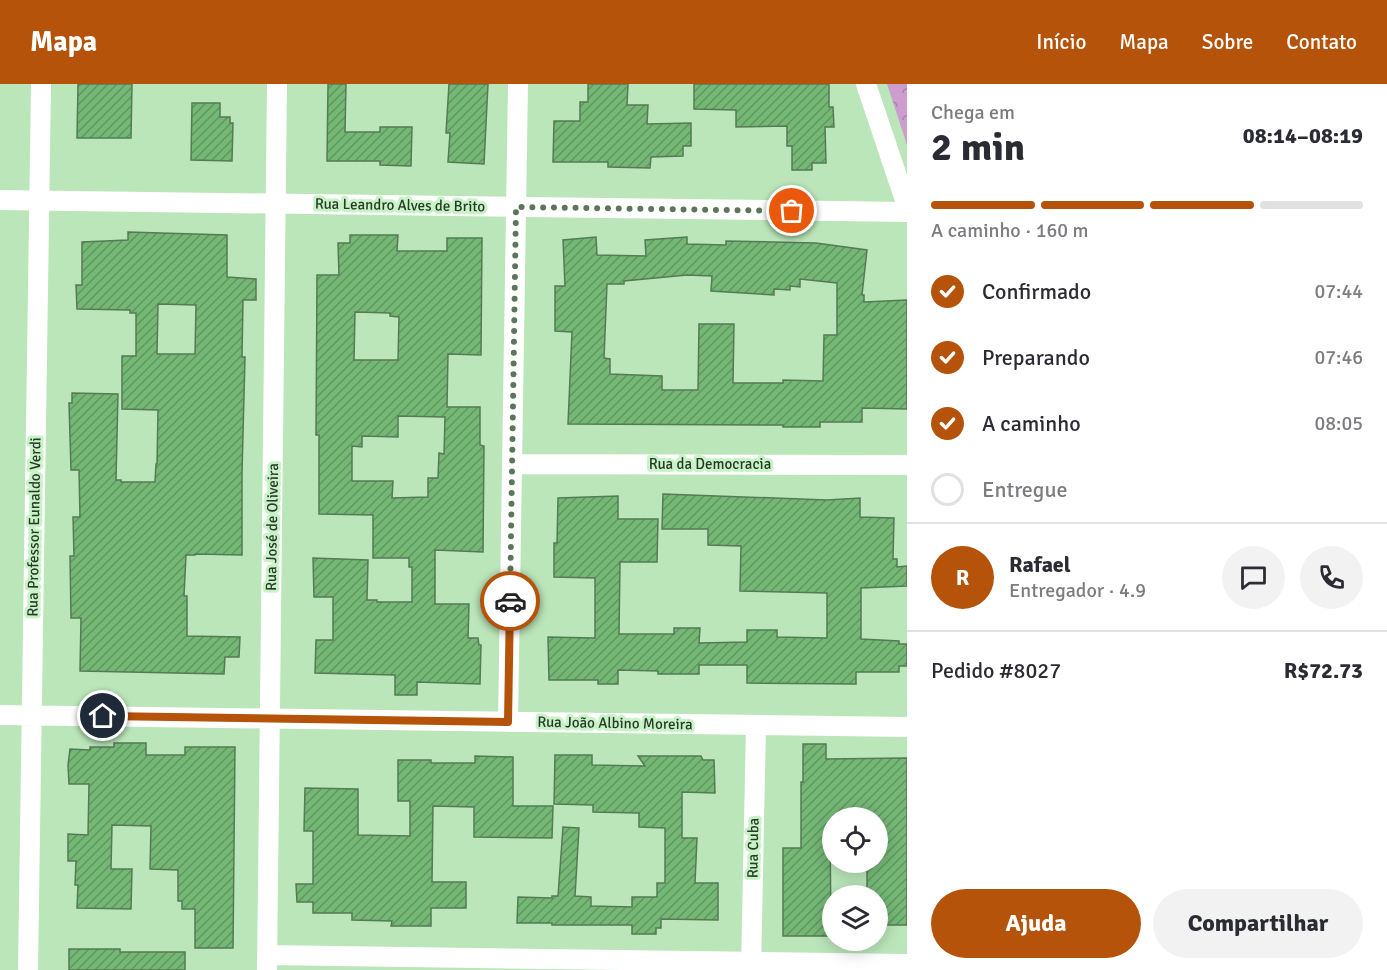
<!DOCTYPE html>
<html lang="pt">
<head>
<meta charset="utf-8">
<style>
	:root { --surface:#fff; --page:#f2f2f3; --text:#2b2b33; --muted:#7c7c81; --line:#e1e1e2; --accent:#b45309 }
	body { margin:0; font-family:Signika,sans-serif; background:var(--page); color:var(--text); height:100vh; display:flex; flex-direction:column; font-size:22px; white-space:nowrap }
	* { box-sizing:border-box; margin:0 }
	p { font-size:20px; color:var(--muted) }
	.icon { flex:none; width:33px; height:33px; fill:none; stroke:currentColor; stroke-width:2; stroke-linecap:round; stroke-linejoin:round }
	.map { position:relative; flex:1; overflow:hidden }
	.drawer { display:flex; flex-direction:column; background:var(--surface); width:480px }
	.drawer>* { flex:none }
	.buttons { position:absolute; left:822px; top:723px; display:grid; gap:12px }
	.buttons a { display:grid; place-items:center; width:66px; height:66px; border-radius:50%; background:var(--surface); box-shadow:0 3px 15px #0003; font-size:30px }
	.pin { position:absolute; display:grid; place-items:center; width:51px; height:51px; color:#fff; margin:-26px; border:3px solid #fff; border-radius:50%; box-shadow:0 2px 6px #0007 }
	.courier { position:absolute; display:grid; place-items:center; width:60px; height:60px; margin:-30px; border:4px solid #b45309; border-radius:50%; background:#fff; color:#222; box-shadow:0 2px 8px #0007 }
	.headline em { font-style:normal; font-weight:800 }
	.headline div { display:flex; flex-direction:column-reverse }
	.headline { display:flex; align-items:center; justify-content:space-between; height:102px; padding:0 24px }
	h1 { font-size:39px; font-weight:800; line-height:45px }
	.bar { display:grid; grid-template-columns:repeat(4,1fr); gap:9px 6px; align-content:center; height:72px; padding:0 24px }
	.bar i { height:8px; border-radius:4px; background:var(--line) }
	.bar .selected { background:var(--accent) }
	.bar p { grid-column:span 4 }
	.line { display:flex; align-items:center; gap:15px; padding:0 24px; border-top:2px solid var(--line) }
	.line div { flex:1 }
	.round { display:grid; place-items:center; flex:none; width:63px; height:63px; border-radius:32px; background:var(--page) }
	ol { padding:0 24px; list-style:none }
	li { display:flex; align-items:center; gap:18px; height:66px }
	li p { margin-inline-start:auto }
	li .icon { padding:6px; border-radius:50%; background:var(--accent); color:#fff; stroke-width:4 }
	li:last-child { color:var(--muted) }
	li i { width:33px; height:33px; border:3px solid var(--line); border-radius:50% }
	.primary-button { display:flex; gap:12px; margin-top:auto; padding:12px 24px }
	.primary-button a { flex:1; height:69px; border-radius:36px; background:var(--accent); color:#fff; font-size:24px; font-weight:800; line-height:69px; text-align:center }
	.primary-button a+a { background:var(--page); color:var(--text) }
	header { display:flex; align-items:center; gap:36px; box-sizing:border-box; height:84px; padding:0 30px; background:var(--accent); color:#fff }
	header strong { font-size:28px }
	nav { display:flex; gap:33px; margin-inline-start:auto; font-size:21px }
	main { display:flex; flex:1; min-height:0 }
	.map>svg:first-child { display:block }
	.forest { fill:url(#forest-crowns) }
	.building { fill:url(#building-hatch); stroke:#547b54; stroke-width:1.5; fill-rule:evenodd }
	.lines { fill:none; stroke-linecap:round; stroke-linejoin:round }
	.minor { stroke:#fff; stroke-width:20 }
	.done { stroke:#5b765b; stroke-width:6; stroke-dasharray:0 10.8 }
	.route { stroke:#b45309; stroke-width:8 }
	.labels { text-anchor:middle; dominant-baseline:central; stroke-width:6; stroke-linejoin:round; paint-order:stroke }
	.street-label { font-size:15px; fill:#283928; stroke:#c8f3c7 }
</style>
</head>
<body>
<header>
<strong>Mapa</strong>
<nav><a>Início</a><a>Mapa</a><a>Sobre</a><a>Contato</a></nav>
</header>
<main>
<div class="map">
<svg width="907" height="886" viewBox="0 0 907 886">
	<defs>
		<pattern id="forest-crowns" width="20" height="18" patternUnits="userSpaceOnUse" patternTransform="scale(1.5)"><rect width="20" height="18" fill="#cd9dd0"/><path d="M2 6a3 3 0 1 1 6 0M12 15a3 3 0 1 1 6 0" fill="none" stroke="#a681a9"/></pattern>
		<pattern id="building-hatch" width="6" height="6" patternUnits="userSpaceOnUse" patternTransform="scale(1.5)"><rect width="6" height="6" fill="#75b876"/><path d="M-1 1l2-2M0 6l6-6M5 7l2-2" fill="none" stroke="#609761"/></pattern>
	</defs>
	<rect width="100%" height="100%" fill="#bbe6ba"/>
	<!-- forest -->
	<path class="forest" d="M 887,0 L 907,0 L 907,61 Z"/>
	<!-- building -->
	<path class="building" d="M 78,0 L 132,0 L 131,54 L 77,54 Z
		M 328,0 L 346,0 L 345,48 L 380,48 L 380,43 L 412,43 L 411,82 L 380,81 L 380,77 L 327,77 Z
		M 449,0 L 488,0 L 484,80 L 448,78 L 450,49 L 446,49 Z
		M 588,0 L 628,0 L 627,21 L 648,21 L 647,40 L 691,39 L 691,62 L 683,62 L 683,72 L 651,73 L 650,84 L 608,83 L 608,78 L 553,78 L 554,37 L 580,37 L 580,18 L 588,18 Z
		M 694,0 L 829,0 L 829,23 L 833,23 L 834,43 L 825,43 L 826,79 L 812,79 L 812,86 L 792,86 L 792,62 L 787,62 L 787,42 L 736,43 L 736,26 L 694,25 Z
		M 192,19 L 220,19 L 220,33 L 230,33 L 230,39 L 233,39 L 232,77 L 191,76 Z
		M 128,148 L 227,151 L 227,193 L 256,195 L 256,216 L 243,216 L 242,273 L 245,273 L 242,389 L 242,471 L 195,470 L 195,471 L 186,471 L 184,512 L 187,512 L 187,552 L 240,553 L 239,573 L 225,573 L 224,590 L 80,587 L 81,534 L 71,534 L 70,472 L 74,472 L 73,433 L 80,433 L 79,386 L 71,386 L 69,319 L 72,319 L 72,309 L 118,310 L 116,396 L 121,396 L 121,398 L 155,398 L 156,380 L 157,380 L 158,326 L 122,325 L 122,272 L 136,272 L 136,229 L 130,229 L 130,226 L 77,225 L 76,201 L 82,201 L 82,158 L 128,156 ZM 158,220 L 196,221 L 195,270 L 157,270 Z
		M 350,151 L 398,151 L 397,167 L 447,167 L 447,154 L 482,154 L 481,271 L 448,270 L 447,323 L 480,323 L 480,361 L 484,362 L 483,468 L 435,466 L 435,520 L 469,520 L 468,554 L 478,554 L 479,561 L 481,561 L 480,600 L 417,598 L 417,611 L 395,611 L 395,591 L 315,589 L 316,556 L 333,556 L 333,513 L 314,513 L 313,474 L 368,476 L 367,516 L 377,516 L 377,518 L 412,518 L 412,483 L 409,483 L 409,474 L 373,474 L 373,431 L 319,430 L 319,351 L 316,351 L 317,191 L 339,191 L 338,159 L 350,159 ZM 355,228 L 390,229 L 390,232 L 399,233 L 398,276 L 354,276 ZM 398,332 L 445,333 L 444,370 L 439,369 L 438,394 L 428,394 L 428,413 L 392,414 L 393,397 L 352,397 L 352,362 L 362,363 L 362,352 L 398,353 Z
		M 596,153 L 597,171 L 646,172 L 645,156 L 687,153 L 687,160 L 726,161 L 726,157 L 816,159 L 867,166 L 862,211 L 864,211 L 864,218 L 907,216 L 907,325 L 862,324 L 862,338 L 820,338 L 820,343 L 783,343 L 783,341 L 568,340 L 572,248 L 555,247 L 555,202 L 565,202 L 563,156 ZM 687,191 L 712,192 L 711,207 L 774,211 L 774,205 L 790,206 L 790,202 L 800,203 L 800,195 L 837,199 L 837,251 L 824,251 L 823,297 L 783,296 L 783,299 L 733,299 L 734,240 L 699,240 L 698,306 L 662,306 L 662,292 L 610,290 L 610,275 L 604,274 L 607,200 L 624,200 L 624,197 Z
		M 663,410 L 827,416 L 860,414 L 860,433 L 894,434 L 893,475 L 897,475 L 897,483 L 907,482 L 907,502 L 861,504 L 861,555 L 899,557 L 899,560 L 907,560 L 907,582 L 899,582 L 899,588 L 856,588 L 856,600 L 747,599 L 747,581 L 699,581 L 699,590 L 658,590 L 658,587 L 618,586 L 618,600 L 598,600 L 598,596 L 549,596 L 548,553 L 595,554 L 595,494 L 554,493 L 554,459 L 557,459 L 558,414 L 618,412 L 618,435 L 658,435 L 657,478 L 620,478 L 619,550 L 674,550 L 674,544 L 700,544 L 699,559 L 747,558 L 747,546 L 777,546 L 777,553 L 827,554 L 827,509 L 740,507 L 741,462 L 708,461 L 708,445 L 662,445 Z
		M 114,659 L 146,659 L 146,671 L 185,671 L 185,663 L 235,663 L 233,864 L 195,864 L 195,825 L 182,825 L 182,817 L 178,817 L 178,786 L 150,785 L 151,742 L 112,741 L 111,785 L 132,785 L 131,825 L 77,824 L 78,801 L 75,801 L 76,777 L 68,777 L 68,750 L 88,751 L 89,700 L 69,700 L 68,681 L 70,665 L 90,666 L 90,663 L 114,663 Z
		M 803,660 L 826,660 L 826,675 L 907,674 L 907,841 L 878,841 L 878,812 L 867,812 L 867,778 L 878,778 L 878,734 L 832,734 L 832,740 L 830,740 L 831,852 L 783,852 L 783,764 L 801,764 L 801,698 L 803,698 Z
		M 555,671 L 592,671 L 592,681 L 645,682 L 638,672 L 701,672 L 703,676 L 714,676 L 715,709 L 682,708 L 682,754 L 697,754 L 695,799 L 718,799 L 718,836 L 661,835 L 661,844 L 656,844 L 656,850 L 632,850 L 632,841 L 552,841 L 552,839 L 517,839 L 518,813 L 552,814 L 552,812 L 558,812 L 563,743 L 579,744 L 575,812 L 591,813 L 591,822 L 632,823 L 632,813 L 657,813 L 657,799 L 665,799 L 665,744 L 639,743 L 639,729 L 593,728 L 593,721 L 554,720 Z
		M 475,672 L 513,673 L 513,722 L 553,722 L 552,754 L 474,753 L 474,723 L 433,722 L 432,798 L 466,798 L 466,824 L 431,824 L 431,842 L 391,842 L 392,837 L 352,836 L 352,829 L 313,829 L 313,818 L 297,818 L 296,800 L 313,800 L 313,747 L 304,747 L 305,704 L 358,705 L 358,751 L 410,752 L 410,717 L 398,717 L 398,676 L 431,676 L 431,679 L 475,679 Z
		M 69,865 L 120,865 L 120,868 L 185,868 L 185,886 L 69,886 Z"/>
	<g class="lines">
		<!-- minor -->
		<path class="minor" d="M 866,0 L 907,122
			M 0,116 L 907,128
			M 512,380 L 907,381
			M 0,631 L 907,643
			M 508,638 L 518,0
			M 267,871 L 907,880
			M 28,886 L 41,0
			M 267,886 L 277,0
			M 751,886 L 756,641"/>
	</g>
	<g class="lines">
		<!-- done -->
		<path class="done" d="M 510,517 L 516,123 L 792,127"/>
		<!-- route -->
		<path class="route" d="M 103,632 L 508,638 L 510,517"/>
	</g>
	<g class="labels">
		<!-- street labels -->
		<g class="street-label">
			<text transform="translate(400 121) rotate(1)">Rua Leandro Alves de Brito</text>
			<text x="710" y="380">Rua da Democracia</text>
			<text transform="translate(34 443) rotate(-89)">Rua Professor Eunaldo Verdi</text>
			<text transform="translate(272 443) rotate(-89)">Rua José de Oliveira</text>
			<text transform="translate(615 639) rotate(1)">Rua João Albino Moreira</text>
			<text transform="translate(753 764) rotate(-89)">Rua Cuba</text>
		</g>
	</g>
</svg>
<div class="buttons">
<a><svg class="icon" aria-label="locate" viewBox="0 0 24 24"><circle cx="12" cy="12" r="6"/><path d="M12 2v4M12 18v4M2 12h4M18 12h4"/></svg></a>
<a><svg class="icon" aria-label="layers" viewBox="0 0 24 24"><path d="M12 4l9 5-9 5-9-5zM3 14l9 5 9-5"/></svg></a>
</div>
<div class="pin" style="left:792px;top:127px;background:#ea580c"><svg class="icon" aria-label="bag" viewBox="0 0 24 24"><path d="M5 8h14l-1 12H6zM9 8a3 3 0 0 1 6 0"/></svg></div>
<div class="pin" style="left:103px;top:632px;background:#1f2937"><svg class="icon" aria-label="home" viewBox="0 0 24 24"><path d="M3 11l9-7 9 7M6 9v11h12V9"/></svg></div>
<div class="courier" style="left:510px;top:517px"><svg class="icon" aria-label="car" viewBox="0 0 24 24"><path d="M5 17H2v-5l4-1 3-4h7l3 4 3 1v5h-3M9 17h6M6 11h13"/><circle cx="7" cy="17" r="2"/><circle cx="17" cy="17" r="2"/></svg></div>
</div>
<section class="drawer">
<div class="headline"><div><h1>2 min</h1><p>Chega em</p></div><em>08:14–08:19</em></div>
<div class="bar"><i class="selected"></i><i class="selected"></i><i class="selected"></i><i></i><p>A caminho · 160 m</p></div>
<ol>
<li><svg class="icon" aria-label="check" viewBox="0 0 24 24"><path d="M5 12l5 5 9-10"/></svg>Confirmado<p>07:44</p></li>
<li><svg class="icon" aria-label="check" viewBox="0 0 24 24"><path d="M5 12l5 5 9-10"/></svg>Preparando<p>07:46</p></li>
<li><svg class="icon" aria-label="check" viewBox="0 0 24 24"><path d="M5 12l5 5 9-10"/></svg>A caminho<p>08:05</p></li>
<li><i></i>Entregue</li>
</ol>
<div class="line" style="height:108px"><b class="round" style="background:var(--accent);color:#fff">R</b><div><b>Rafael</b><p>Entregador · 4.9</p></div><a class="round"><svg class="icon" aria-label="chat" viewBox="0 0 24 24"><path d="M4 5h16v11H9l-5 4z"/></svg></a><a class="round"><svg class="icon" aria-label="phone" viewBox="0 0 24 24"><path d="M5 4h4l2 5-3 2q2 4 5 5l2-3 5 2v4C11 20 4 13 5 4z"/></svg></a></div>
<div class="line" style="height:78px"><div>Pedido #8027</div><b>R$72.73</b></div>
<div class="primary-button"><a>Ajuda</a><a>Compartilhar</a></div>
</section>
</main>
</body>
</html>
